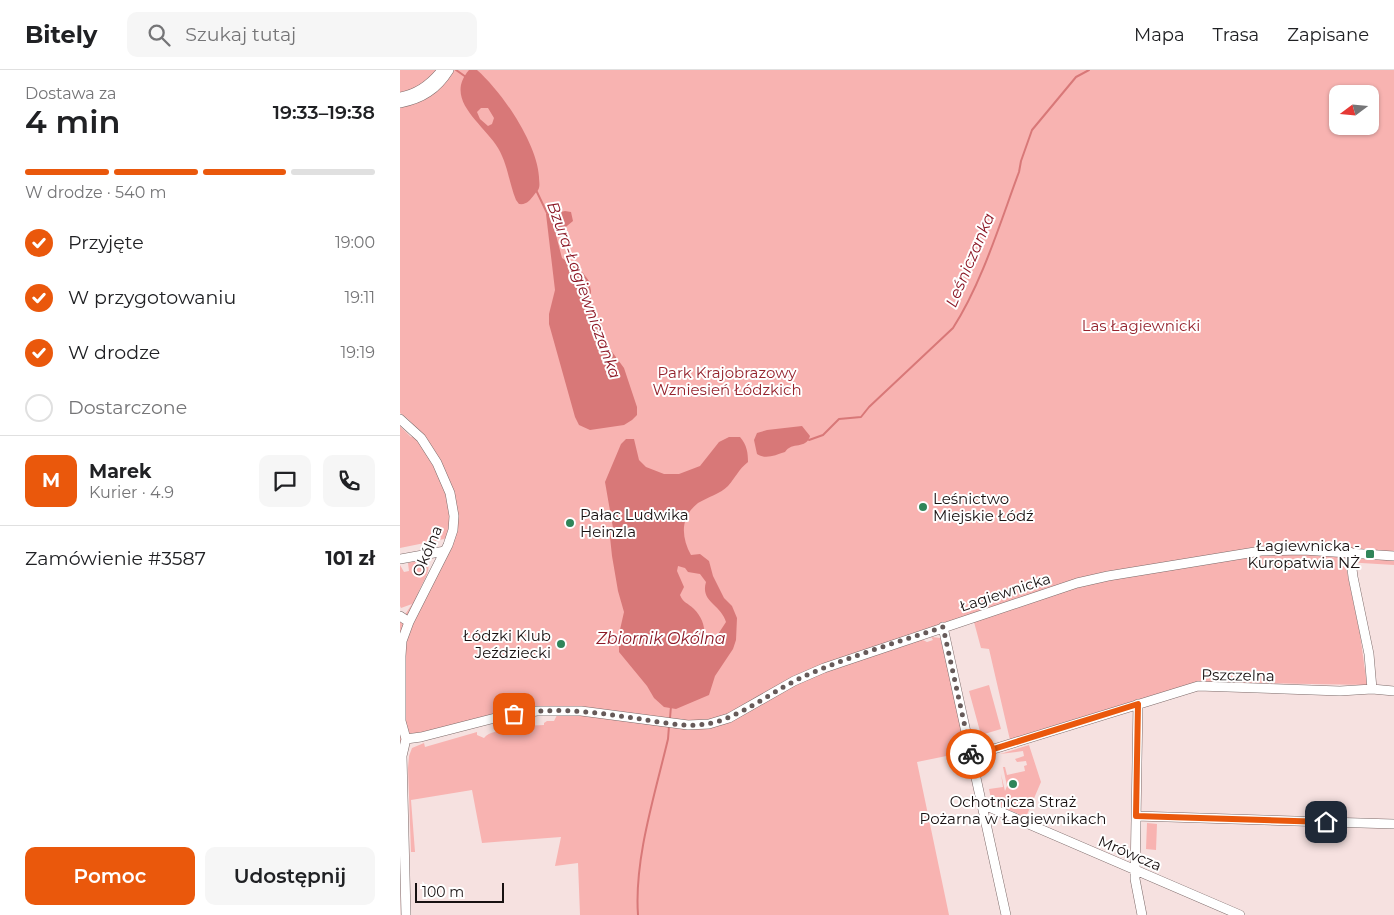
<!DOCTYPE html>
<html lang="pl">
<head>
<meta charset="utf-8">
<style>
	:root { --surface:#fff; --page:#f6f6f6; --text:#202124; --muted:#757577; --line:#e0e0e0; --accent:#ea580c }
	body { margin:0; font-family:Montserrat,sans-serif; background:var(--page); color:var(--text); height:100vh; display:flex; flex-direction:column; font-size:19px; white-space:nowrap }
	* { box-sizing:border-box; margin:0 }
	p { font-size:16px; color:var(--muted) }
	.icon { flex:none; width:28px; height:28px; fill:none; stroke:currentColor; stroke-width:2; stroke-linecap:round; stroke-linejoin:round }
	.map { position:relative; flex:1; overflow:hidden }
	.panel { display:flex; flex-direction:column; background:var(--surface); width:400px }
	.panel>* { flex:none }
	.needle { width:32px; rotate:254deg }
	.controls { position:absolute; left:929px; top:15px; display:grid; gap:10px }
	.controls a { display:grid; place-items:center; width:50px; height:50px; border-radius:10px; background:var(--surface); box-shadow:0 1px 4px #0004; font-size:25px }
	.scale { position:absolute; left:15px; bottom:12px; width:89px; box-sizing:border-box; padding-left:5px; border:2px solid #181111; border-top:0; font-size:14px; line-height:18px; white-space:nowrap; color:#181111; -webkit-text-stroke:4px #fff; paint-order:stroke }
	.pin { position:absolute; display:grid; place-items:center; width:42px; height:42px; color:#fff; margin:-21px; border-radius:10px; box-shadow:0 2px 8px #0006 }
	.courier { position:absolute; display:grid; place-items:center; width:50px; height:50px; margin:-25px; border:4px solid #ea580c; border-radius:50%; background:#fff; color:#222; box-shadow:0 1px 6px #0007 }
	.overview em { font-style:normal; font-weight:600 }
	.overview div { display:flex; flex-direction:column-reverse }
	.overview { display:flex; align-items:center; justify-content:space-between; height:85px; padding:0 25px }
	h1 { font-size:32px; font-weight:600; line-height:38px }
	.bar { display:grid; grid-template-columns:repeat(4,1fr); gap:8px 5px; align-content:center; height:60px; padding:0 25px }
	.bar i { height:6px; border-radius:4px; background:var(--line) }
	.bar .selected { background:var(--accent) }
	.bar p { grid-column:span 4 }
	.line { display:flex; align-items:center; gap:12px; padding:0 25px; border-top:1px solid var(--line) }
	.line div { flex:1 }
	.round { display:grid; place-items:center; flex:none; width:52px; height:52px; border-radius:10px; background:var(--page) }
	ol { padding:0 25px; list-style:none }
	li { display:flex; align-items:center; gap:15px; height:55px }
	li p { margin-inline-start:auto }
	li .icon { padding:5px; border-radius:50%; background:var(--accent); color:#fff; stroke-width:4 }
	li:last-child { color:var(--muted) }
	li i { width:28px; height:28px; border:2px solid var(--line); border-radius:50% }
	.button { display:flex; gap:10px; margin-top:auto; padding:10px 25px }
	.button a { flex:1; height:58px; border-radius:10px; background:var(--accent); color:#fff; font-size:20px; font-weight:600; line-height:58px; text-align:center }
	.button a+a { background:var(--page); color:var(--text) }
	header { display:flex; align-items:center; gap:30px; box-sizing:border-box; height:70px; padding:0 25px; background:var(--surface); border-bottom:1px solid var(--line) }
	header strong { font-size:24px }
	nav { display:flex; gap:28px; margin-inline-start:auto; font-size:18px }
	.search { width:350px; height:45px; background:var(--page); display:flex; align-items:center; gap:12px; box-sizing:border-box; padding:0 18px; border-radius:10px; color:var(--muted); font-size:19px }
	main { display:flex; flex:1; min-height:0 }
	.map>svg:first-child { display:block }
	.green { fill:#f8b3b1; fill-rule:evenodd }
	.water { fill:#d87878; fill-rule:evenodd }
	.lines { fill:none; stroke-linecap:round; stroke-linejoin:round }
	.stream { stroke:#d87878; stroke-width:2 }
	.minor-casing { stroke:#7d6b6a; stroke-width:10 }
	.minor { stroke:#fff; stroke-width:9 }
	.done { stroke:#665a59; stroke-width:5; stroke-dasharray:0 9 }
	.route { stroke:#ea580c; stroke-width:6 }
	.poi-dot { fill:#2f8559; stroke:#fff; stroke-width:2 }
	.labels { text-anchor:middle; dominant-baseline:central; stroke-width:4; stroke-linejoin:round; paint-order:stroke }
	.park-label { font-size:15px; fill:#95232d; stroke:#fff }
	.poi-label { font-size:15px; fill:#181111; stroke:#fff; text-anchor:start }
	.street-label { font-size:15px; fill:#181111; stroke:#fff }
	.water-label { font-size:16px; font-style:italic; fill:#8c1826; stroke:#fff }
</style>
</head>
<body>
<header>
<strong>Bitely</strong>
<div class="search"><svg class="icon" aria-label="search" viewBox="0 0 24 24"><circle cx="10" cy="10" r="6"/><path d="M15 15l6 6"/></svg>Szukaj tutaj</div>
<nav><a>Mapa</a><a>Trasa</a><a>Zapisane</a></nav>
</header>
<main>
<section class="panel">
<div class="overview"><div><h1>4 min</h1><p>Dostawa za</p></div><em>19:33–19:38</em></div>
<div class="bar"><i class="selected"></i><i class="selected"></i><i class="selected"></i><i></i><p>W drodze · 540 m</p></div>
<ol>
<li><svg class="icon" aria-label="check" viewBox="0 0 24 24"><path d="M5 12l5 5 9-10"/></svg>Przyjęte<p>19:00</p></li>
<li><svg class="icon" aria-label="check" viewBox="0 0 24 24"><path d="M5 12l5 5 9-10"/></svg>W przygotowaniu<p>19:11</p></li>
<li><svg class="icon" aria-label="check" viewBox="0 0 24 24"><path d="M5 12l5 5 9-10"/></svg>W drodze<p>19:19</p></li>
<li><i></i>Dostarczone</li>
</ol>
<div class="line" style="height:90px"><b class="round" style="background:var(--accent);color:#fff">M</b><div><b>Marek</b><p>Kurier · 4.9</p></div><a class="round"><svg class="icon" aria-label="chat" viewBox="0 0 24 24"><path d="M4 5h16v11H9l-5 4z"/></svg></a><a class="round"><svg class="icon" aria-label="phone" viewBox="0 0 24 24"><path d="M5 4h4l2 5-3 2q2 4 5 5l2-3 5 2v4C11 20 4 13 5 4z"/></svg></a></div>
<div class="line" style="height:65px"><div>Zamówienie #3587</div><b>101 zł</b></div>
<div class="button"><a>Pomoc</a><a>Udostępnij</a></div>
</section>
<div class="map">
<svg width="994" height="845" viewBox="0 0 994 845">
	<rect width="100%" height="100%" fill="#f6e1e0"/>
	<!-- green -->
	<path class="green" d="M 0,0 L 994,0 L 994,495 L 945,492 L 960,564 L 967,615 L 798,612 L 610,670 L 589,579 L 581,578 L 574,552 L 521,569 L 527,572 L 533,570 L 531,567 L 541,568 L 566,682 L 517,692 L 549,845 L 180,845 L 178,793 L 155,796 L 161,767 L 82,773 L 72,720 L 11,730 L 15,782 L 11,782 L 8,698 L 9,686 L 12,678 L 24,673 L 25,677 L 77,662 L 77,665 L 84,668 C 91,659 109,661 119,657 L 123,662 L 123,656 L 144,655 L 144,653 L 147,651 L 154,651 L 157,645 L 197,645 L 131,637 L 0,673 L 0,552 L 12,534 L 1,538 L 0,536 L 0,495 L 4,502 L 9,501 L 8,493 L 26,489 C 34,499 21,514 18,524 L 50,475 L 49,468 L 0,478 L 0,356 L 11,367 L 21,364 L 8,349 L 0,343 ZM 938,24 L 970,24 L 970,56 L 938,56 Z
		M 589,615 L 601,659 L 581,665 L 569,621 Z
		M 629,675 L 641,712 L 626,747 L 592,733 L 589,719 L 603,717 L 601,704 L 605,721 L 607,716 L 603,697 L 605,697 L 607,705 L 625,701 L 624,696 L 627,695 L 626,691 L 617,692 L 615,689 L 624,686 L 623,681 L 600,684 Z
		M 747,753 L 757,754 L 756,780 L 746,779 Z"/>
	<!-- water -->
	<path class="water" d="M 69,0 L 77,0 C 102,22 137,73 139,107 C 139,110 140,115 139,118 C 138,121 136,122 134,125 C 130,130 127,135 119,134 L 116,130 C 109,113 108,95 98,78 C 84,54 43,30 69,0 ZM 81,38 L 88,38 L 94,48 L 92,54 L 88,56 L 80,49 L 77,42 Z
		M 165,141 L 171,142 L 173,151 L 156,165 L 162,188 L 183,203 L 189,211 L 191,221 L 190,239 L 202,255 L 204,271 L 224,298 L 237,337 L 237,345 L 232,350 L 224,355 L 190,360 L 179,355 L 175,347 L 149,254 L 149,244 L 155,220 L 146,144 L 152,144 Z
		M 402,356 L 410,366 C 406,380 392,371 385,382 C 375,385 366,390 357,384 L 354,370 L 357,363 L 367,360 Z
		M 329,367 L 340,367 C 347,375 348,383 348,392 C 338,400 336,407 328,416 C 320,424 308,427 298,433 C 280,447 281,467 291,485 L 300,484 L 309,491 L 313,506 L 324,528 L 332,536 L 337,548 L 336,570 L 333,579 L 315,606 L 309,625 L 276,639 L 264,637 L 254,628 L 247,616 L 219,582 L 219,564 L 224,542 L 218,521 L 212,486 L 210,467 L 213,458 L 205,412 L 221,374 L 226,369 L 234,369 L 239,390 L 246,397 L 264,404 L 279,404 L 300,396 L 319,372 ZM 278,496 L 285,498 L 288,502 L 300,504 L 306,512 C 300,532 321,534 326,552 L 311,575 L 305,575 L 304,572 C 306,559 303,548 294,539 C 287,532 284,534 280,525 L 284,517 L 277,501 Z"/>
	<g class="lines">
		<!-- stream -->
		<path class="stream" d="M 56,0 L 66,7
			M 136,120 L 148,145
			M 409,370 L 423,365 L 439,349 L 461,347 L 469,337 L 553,258 C 582,213 600,153 619,102 L 621,91 L 632,60 L 676,7 L 689,0
			M 270,648 L 271,636
			M 238,845 C 234,789 255,724 268,669 L 269,656"/>
		<!-- minor casing -->
		<g class="minor-casing">
			<path id="minor" d="M 0,27 C 18,24 31,14 42,0
				M 0,33 C 22,29 37,19 49,0
				M 0,349 L 21,368 L 37,393 L 50,423 L 54,446 L 53,460 L 48,475 L 9,552 L 2,571 L 1,586 L 1,651 L 6,669 L 2,686 L 6,845
				M 950,482 L 953,507 L 969,584 L 972,619
				M 0,489 L 45,481
				M 0,546 L 9,552
				M 543,557 L 606,845
				M 738,634 L 735,809 L 742,845
				M 6,669 L 21,667 L 99,647 L 137,641 L 181,641 L 288,655 L 309,654 L 329,648 L 394,611 L 424,598 L 677,513 L 708,506 L 861,481 L 903,480 L 994,486
				M 571,686 L 798,616 L 940,621 L 972,619 L 994,621
				M 582,734 L 840,845
				M 736,746 L 994,754"/>
		</g>
		<!-- minor -->
		<use href="#minor" class="minor"/>
	</g>
	<g class="lines">
		<!-- done -->
		<path class="done" d="M 114,644 C 155,637 194,642 234,648 C 257,651 282,658 306,654 C 338,650 376,618 407,605 C 451,586 498,572 543,557 L 571,684"/>
		<!-- route -->
		<path class="route" d="M 571,684 L 571,686 L 738,634 L 736,746 L 926,752"/>
	</g>
	<!-- markers -->
	<g class="poi-dot">
		<circle cx="523" cy="437" r="5"/>
		<circle cx="170" cy="453" r="5"/>
		<rect x="965" y="479" width="10" height="10" rx="2.5"/>
		<circle cx="161" cy="574" r="5"/>
		<circle cx="613" cy="714" r="5"/>
	</g>
	<g class="labels">
		<!-- park labels -->
		<g class="park-label">
			<text x="741" y="255">Las Łagiewnicki</text>
			<text x="327" y="302">Park Krajobrazowy<tspan x="327" dy="17">Wzniesień Łódzkich</tspan></text>
		</g>
		<!-- poi labels -->
		<g class="poi-label">
			<text x="533" y="428">Leśnictwo<tspan x="533" dy="17">Miejskie Łódź</tspan></text>
			<text x="180" y="444">Pałac Ludwika<tspan x="180" dy="17">Heinzla</tspan></text>
			<text x="960" y="475" text-anchor="end">Łagiewnicka -<tspan x="960" dy="17">Kuropatwia NŻ</tspan></text>
			<text x="151" y="565" text-anchor="end">Łódzki Klub<tspan x="151" dy="17">Jeździecki</tspan></text>
			<text x="613" y="731" text-anchor="middle">Ochotnicza Straż<tspan x="613" dy="17">Pożarna w Łagiewnikach</tspan></text>
		</g>
		<!-- street labels -->
		<g class="street-label">
			<text transform="translate(27 481) rotate(-67)">Okólna</text>
			<text transform="translate(605 522) rotate(-18)">Łagiewnicka</text>
			<text transform="translate(838 605) rotate(1)">Pszczelna</text>
			<text transform="translate(730 783) rotate(23)">Mrówcza</text>
		</g>
		<!-- water labels -->
		<g class="water-label">
			<text transform="translate(570 190) rotate(-67)">Leśniczanka</text>
			<text transform="translate(184 220) rotate(70)">Bzura-Łagiewniczanka</text>
			<text x="261" y="568">Zbiornik Okólna</text>
		</g>
	</g>
</svg>
<div class="controls">
<a><svg class="needle" viewBox="-14 -14 28 28"><path d="M0-13l5 13h-10z" fill="#e53935"/><path d="M0 13l5-13h-10z" fill="#757577"/></svg></a>
</div>
<div class="scale">100 m</div>
<div class="pin" style="left:114px;top:644px;background:#ea580c"><svg class="icon" aria-label="bag" viewBox="0 0 24 24"><path d="M5 8h14l-1 12H6zM9 8a3 3 0 0 1 6 0"/></svg></div>
<div class="pin" style="left:926px;top:752px;background:#1f2937"><svg class="icon" aria-label="home" viewBox="0 0 24 24"><path d="M3 11l9-7 9 7M6 9v11h12V9"/></svg></div>
<div class="courier" style="left:571px;top:684px"><svg class="icon" aria-label="bike" viewBox="0 0 24 24"><circle cx="6" cy="16" r="4"/><circle cx="18" cy="16" r="4"/><path d="M6 16l4-8h5l3 8M10 8l3 8H6M13 5h3"/></svg></div>
</div>
</main>
</body>
</html>
